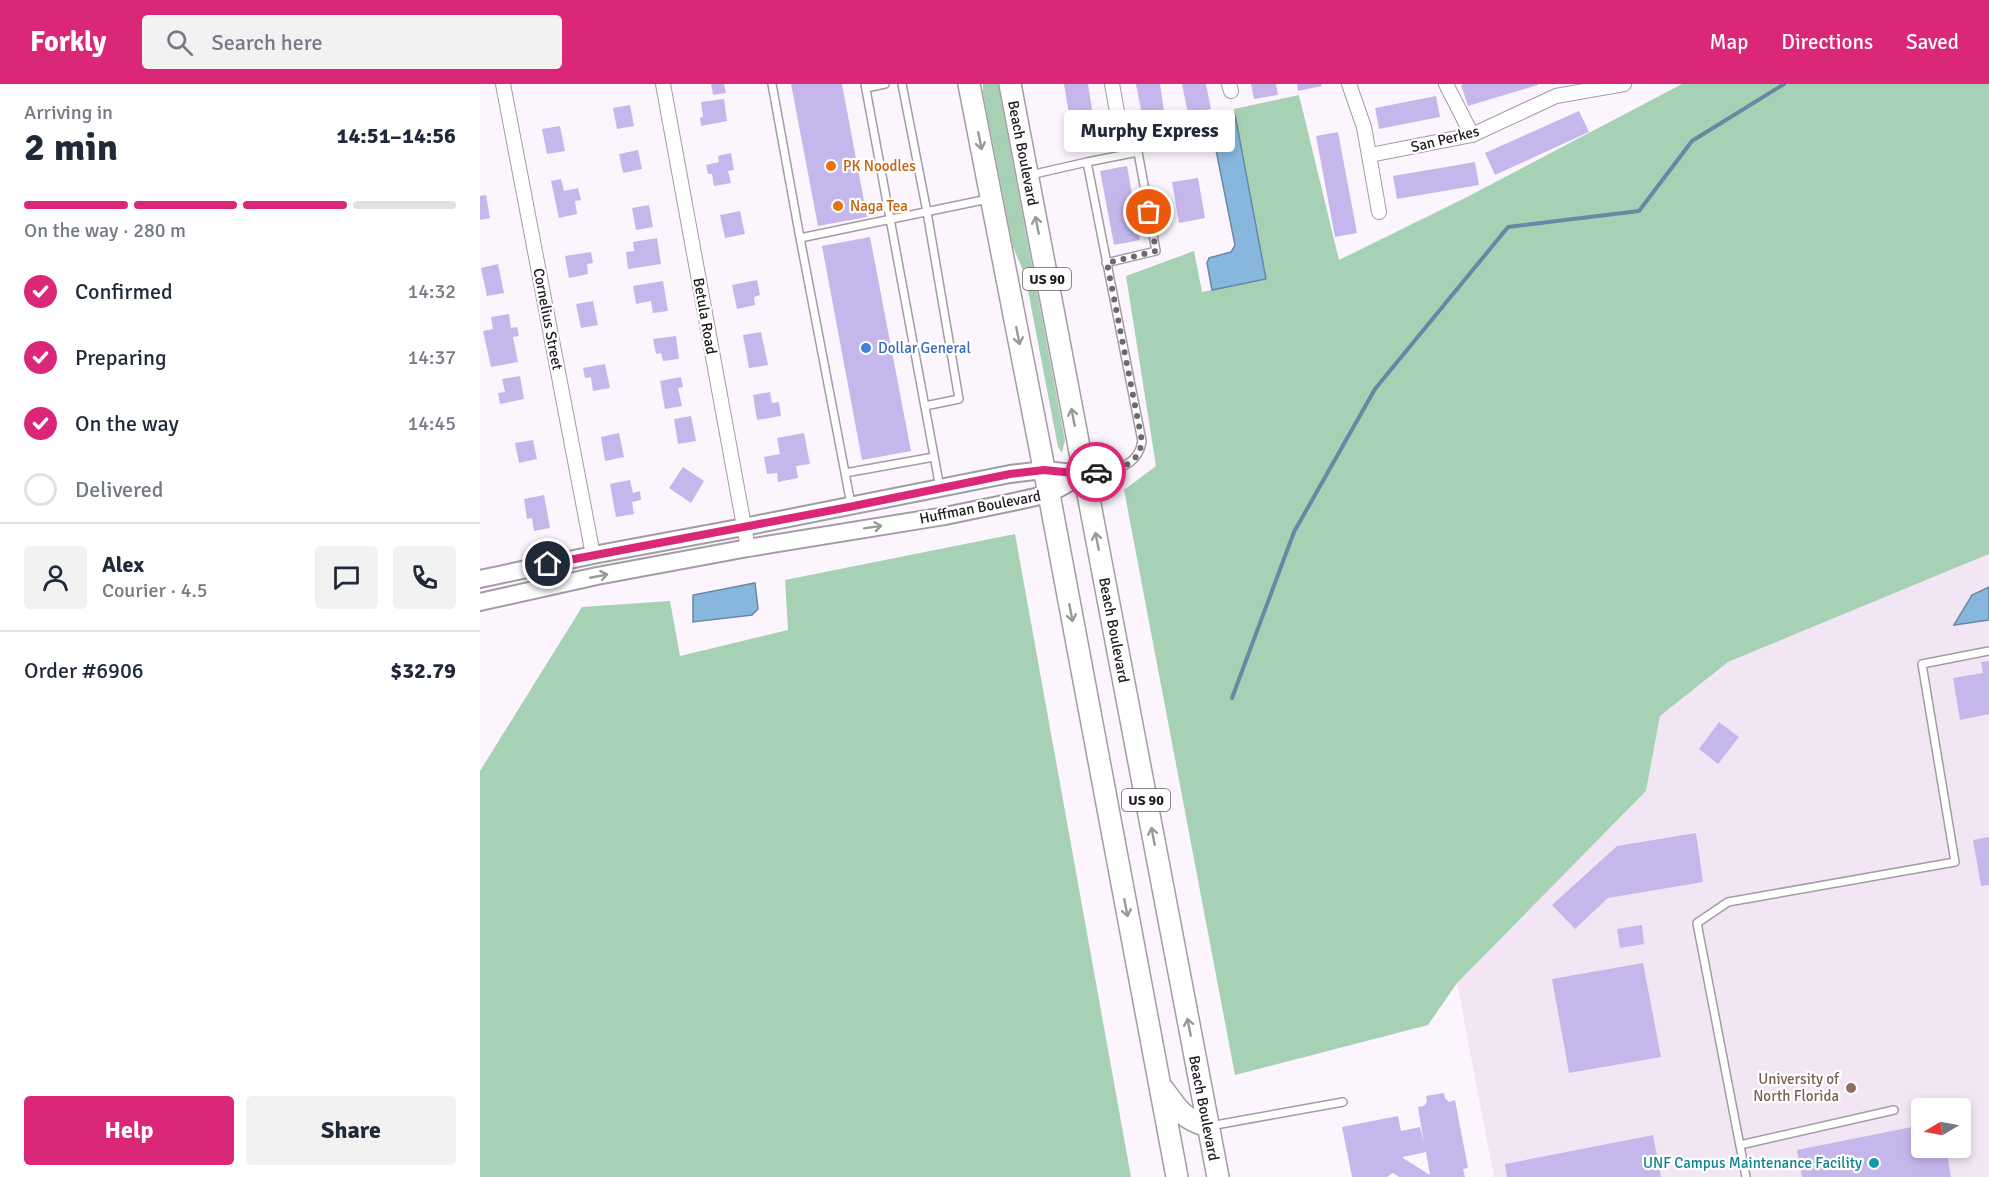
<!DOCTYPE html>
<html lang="en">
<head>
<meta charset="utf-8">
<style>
	:root { --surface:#fff; --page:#f2f2f3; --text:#1f2937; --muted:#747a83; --line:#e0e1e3; --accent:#db2777 }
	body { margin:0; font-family:Signika,sans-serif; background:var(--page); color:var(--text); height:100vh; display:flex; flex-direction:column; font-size:22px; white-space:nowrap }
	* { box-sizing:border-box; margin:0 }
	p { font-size:20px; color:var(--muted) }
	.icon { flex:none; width:33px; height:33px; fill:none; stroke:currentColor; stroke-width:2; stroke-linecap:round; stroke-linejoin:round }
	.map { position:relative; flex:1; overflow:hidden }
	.sheet { display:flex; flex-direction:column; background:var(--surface); width:480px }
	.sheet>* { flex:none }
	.needle { width:39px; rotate:260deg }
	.tools { position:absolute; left:1431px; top:1014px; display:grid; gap:12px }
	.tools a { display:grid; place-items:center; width:60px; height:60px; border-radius:6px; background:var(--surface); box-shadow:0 3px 9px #0003; font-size:30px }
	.pin { position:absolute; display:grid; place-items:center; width:51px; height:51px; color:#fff; margin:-26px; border:3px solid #fff; border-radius:50%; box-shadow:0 2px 6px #0007 }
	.courier { position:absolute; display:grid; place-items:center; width:60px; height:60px; margin:-30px; border:4px solid #db2777; border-radius:50%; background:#fff; color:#222; box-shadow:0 2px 8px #0007 }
	.bubble { position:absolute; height:42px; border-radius:6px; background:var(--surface); box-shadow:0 3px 9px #0003; font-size:20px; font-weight:800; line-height:42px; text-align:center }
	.headline em { font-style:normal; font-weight:800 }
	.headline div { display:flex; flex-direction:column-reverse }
	.headline { display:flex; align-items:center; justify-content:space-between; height:102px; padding:0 24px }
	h1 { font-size:39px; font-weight:800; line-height:45px }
	.bar { display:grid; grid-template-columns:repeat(4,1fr); gap:9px 6px; align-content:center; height:72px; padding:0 24px }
	.bar i { height:8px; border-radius:4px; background:var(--line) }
	.bar .selected { background:var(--accent) }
	.bar p { grid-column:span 4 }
	.line { display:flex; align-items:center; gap:15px; padding:0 24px; border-top:2px solid var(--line) }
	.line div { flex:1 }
	.round { display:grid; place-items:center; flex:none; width:63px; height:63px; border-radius:6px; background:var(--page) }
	ol { padding:0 24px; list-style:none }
	li { display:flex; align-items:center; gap:18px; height:66px }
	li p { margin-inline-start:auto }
	li .icon { padding:6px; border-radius:50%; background:var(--accent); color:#fff; stroke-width:4 }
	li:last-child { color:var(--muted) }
	li i { width:33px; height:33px; border:3px solid var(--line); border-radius:50% }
	.cta { display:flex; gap:12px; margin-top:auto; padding:12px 24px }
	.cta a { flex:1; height:69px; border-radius:6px; background:var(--accent); color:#fff; font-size:24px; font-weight:800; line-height:69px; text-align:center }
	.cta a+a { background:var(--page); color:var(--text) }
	header { display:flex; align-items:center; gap:36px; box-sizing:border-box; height:84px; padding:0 30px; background:var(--accent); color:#fff }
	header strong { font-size:28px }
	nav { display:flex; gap:33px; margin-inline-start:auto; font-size:21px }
	.search { width:420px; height:54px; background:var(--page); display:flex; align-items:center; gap:15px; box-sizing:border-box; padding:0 21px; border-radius:6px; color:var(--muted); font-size:22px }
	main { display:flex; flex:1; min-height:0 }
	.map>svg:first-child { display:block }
	.built { fill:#f2e6f4; fill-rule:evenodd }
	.green { fill:#a7d1b4 }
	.water { fill:#87b7dd; stroke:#6888a4; stroke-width:1.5 }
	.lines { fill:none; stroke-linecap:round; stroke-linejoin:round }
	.stream { stroke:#6888a4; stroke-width:4 }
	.building { fill:#c5b7ec; fill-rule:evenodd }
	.service-casing { stroke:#a39ca4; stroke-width:10 }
	.minor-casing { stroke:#a39ca4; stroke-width:16 }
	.tertiary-casing { stroke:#a39ca4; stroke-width:20 }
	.trunk-casing { stroke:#a39ca4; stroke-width:24 }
	.service { stroke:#fff; stroke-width:7 }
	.minor { stroke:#fff; stroke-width:14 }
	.tertiary { stroke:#fff; stroke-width:16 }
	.trunk { stroke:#fff; stroke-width:21 }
	.oneway { stroke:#9a999a }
	.done { stroke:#6c686d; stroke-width:6; stroke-dasharray:0 10.8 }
	.route { stroke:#db2777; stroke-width:8 }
	.food-dot { fill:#e8710a; stroke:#fff; stroke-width:2 }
	.shop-dot { fill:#3f7fe0; stroke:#fff; stroke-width:2 }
	.education-dot { fill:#8d6e63; stroke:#fff; stroke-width:2 }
	.culture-dot { fill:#0f9aa8; stroke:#fff; stroke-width:2 }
	.labels { text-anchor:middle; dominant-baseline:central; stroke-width:4.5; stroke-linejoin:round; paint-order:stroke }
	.shield { fill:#fff; stroke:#626062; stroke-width:1.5 }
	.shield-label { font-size:14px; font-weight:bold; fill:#1f1c1f }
	.street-label { font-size:15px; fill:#1f1c1f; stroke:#fff }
	.food-label { font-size:15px; fill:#c56008; stroke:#fff; text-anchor:start }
	.shop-label { font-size:15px; fill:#366cbe; stroke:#fff; text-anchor:start }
	.education-label { font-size:15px; fill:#785e54; stroke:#fff; text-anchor:end }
	.culture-label { font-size:15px; fill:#0d838f; stroke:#fff; text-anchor:end }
</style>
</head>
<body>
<header>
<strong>Forkly</strong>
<div class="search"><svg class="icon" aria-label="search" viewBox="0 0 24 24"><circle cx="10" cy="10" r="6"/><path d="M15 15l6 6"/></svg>Search here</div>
<nav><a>Map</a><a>Directions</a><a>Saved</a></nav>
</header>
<main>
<section class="sheet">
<div class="headline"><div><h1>2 min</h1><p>Arriving in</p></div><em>14:51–14:56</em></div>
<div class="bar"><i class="selected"></i><i class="selected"></i><i class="selected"></i><i></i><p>On the way · 280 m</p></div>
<ol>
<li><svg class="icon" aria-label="check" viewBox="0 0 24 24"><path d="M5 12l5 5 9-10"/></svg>Confirmed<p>14:32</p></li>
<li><svg class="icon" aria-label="check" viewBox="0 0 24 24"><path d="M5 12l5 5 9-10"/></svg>Preparing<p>14:37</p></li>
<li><svg class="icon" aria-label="check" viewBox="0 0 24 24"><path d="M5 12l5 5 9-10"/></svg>On the way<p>14:45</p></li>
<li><i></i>Delivered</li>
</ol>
<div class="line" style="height:108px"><a class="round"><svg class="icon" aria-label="person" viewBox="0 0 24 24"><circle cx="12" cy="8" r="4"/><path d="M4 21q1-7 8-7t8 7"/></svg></a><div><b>Alex</b><p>Courier · 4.5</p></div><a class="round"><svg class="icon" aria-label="chat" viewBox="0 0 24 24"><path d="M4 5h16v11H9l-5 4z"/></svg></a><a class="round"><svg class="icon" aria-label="phone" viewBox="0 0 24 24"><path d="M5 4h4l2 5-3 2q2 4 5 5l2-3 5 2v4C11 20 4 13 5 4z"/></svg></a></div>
<div class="line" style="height:78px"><div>Order #6906</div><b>$32.79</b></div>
<div class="cta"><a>Help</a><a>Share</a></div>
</section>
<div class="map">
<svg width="1509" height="1093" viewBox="0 0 1509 1093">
	<rect width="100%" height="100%" fill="#fcf5fd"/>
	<!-- built -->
	<path class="built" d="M 1509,470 L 1509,1093 L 1014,1093 L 977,899 L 1166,707 L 1180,632 L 1248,578 ZM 1442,1024 L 1480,1024 L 1480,1064 L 1442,1064 Z"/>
	<!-- green -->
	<path class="green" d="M 503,0 L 518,0 L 585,356 L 582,369 L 578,363 L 545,191 L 533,163 L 503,9 Z
		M 1202,0 L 1509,0 L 1509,470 L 1248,578 L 1180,632 L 1166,707 L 977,899 L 948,941 L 755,991 L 644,406 L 676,382 L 646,192 L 714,167 L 722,208 L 786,195 L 754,25 L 819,11 L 859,176 L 987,113 Z
		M 535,450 L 651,1093 L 0,1093 L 0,687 L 102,523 L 190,517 L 200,572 L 308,546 L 305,496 Z"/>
	<!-- water -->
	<path class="water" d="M 755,31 L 786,195 L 732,206 L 727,179 L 729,174 L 751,168 L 755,161 L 731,41 L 735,36 Z
		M 275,499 L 278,525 L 272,531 L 213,538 L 213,511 Z
		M 1509,503 L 1509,536 L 1474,541 L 1492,511 Z"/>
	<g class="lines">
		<!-- stream -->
		<path class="stream" d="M 752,614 L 814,448 L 895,305 L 1028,143 L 1159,127 L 1212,57 L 1304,0"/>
	</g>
	<!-- building -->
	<path class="building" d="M 231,0 L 244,0 L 246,9 L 233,11 Z
		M 311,0 L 362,0 L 387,133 L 338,142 Z
		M 584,0 L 608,0 L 615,45 L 592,49 Z
		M 656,0 L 680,0 L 685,33 L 663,37 Z
		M 702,0 L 726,0 L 731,25 L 708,30 Z
		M 771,0 L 796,0 L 798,11 L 774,15 Z
		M 817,0 L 841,0 L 842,2 L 818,7 Z
		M 983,0 L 1058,0 L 1058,1 L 988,22 L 981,1 Z
		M 956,12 L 960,33 L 899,45 L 895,24 Z
		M 244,15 L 247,37 L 221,42 L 220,34 L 223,33 L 221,18 Z
		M 150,21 L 154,42 L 137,45 L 133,24 Z
		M 1099,27 L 1109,48 L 1015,91 L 1005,69 Z
		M 80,42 L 85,67 L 67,70 L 62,45 Z
		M 858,48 L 877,149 L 855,153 L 836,52 Z
		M 158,66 L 162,85 L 143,89 L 139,70 Z
		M 251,69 L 254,86 L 248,87 L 251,99 L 234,102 L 232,90 L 228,90 L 226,81 L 239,78 L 238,72 Z
		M 995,78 L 999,101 L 917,115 L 913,92 Z
		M 647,82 L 660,156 L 634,161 L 620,87 Z
		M 718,94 L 725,134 L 699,139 L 692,98 Z
		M 81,95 L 84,107 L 98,104 L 101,116 L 95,117 L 97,130 L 79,134 L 71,97 Z
		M 6,111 L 10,134 L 0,136 L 0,112 Z
		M 169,121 L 173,143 L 156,146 L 152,124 Z
		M 260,127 L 265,150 L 245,154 L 240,131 Z
		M 390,153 L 431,367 L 382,376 L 342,162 Z
		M 177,154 L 181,180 L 148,185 L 146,168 L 154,167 L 153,158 Z
		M 111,168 L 113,179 L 107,180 L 108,190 L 89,194 L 85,172 Z
		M 18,180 L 24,209 L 7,212 L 1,184 Z
		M 277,196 L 280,211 L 274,213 L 275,221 L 257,225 L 252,201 Z
		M 183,197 L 188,227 L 173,229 L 171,217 L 156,220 L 153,202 Z
		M 113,217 L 118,241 L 101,244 L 96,220 Z
		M 29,230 L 31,244 L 37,243 L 39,252 L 33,253 L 38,278 L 11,283 L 3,247 L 13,245 L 11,233 Z
		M 281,248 L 288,281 L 269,284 L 263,251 Z
		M 196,252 L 199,275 L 183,277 L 181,269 L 176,270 L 173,255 Z
		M 125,280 L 130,304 L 113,307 L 111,293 L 105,294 L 103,284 Z
		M 40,292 L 44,315 L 20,320 L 18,309 L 25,308 L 22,295 Z
		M 201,293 L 203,303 L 198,304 L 202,322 L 185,325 L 180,297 Z
		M 290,308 L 292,319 L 299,318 L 301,332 L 277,336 L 273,311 Z
		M 211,332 L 216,357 L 198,360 L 194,335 Z
		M 139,349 L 144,373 L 125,377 L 121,353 Z
		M 324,349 L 330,380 L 316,382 L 318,394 L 298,398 L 297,389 L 287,390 L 284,373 L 300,370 L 297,354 Z
		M 53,356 L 57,375 L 39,379 L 35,359 Z
		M 203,383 L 224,397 L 211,419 L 189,404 Z
		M 150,396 L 153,409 L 160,407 L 161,416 L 152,418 L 154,430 L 136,433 L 130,400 Z
		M 64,411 L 70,444 L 54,447 L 52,434 L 47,435 L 44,415 Z
		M 1509,577 L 1509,630 L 1480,636 L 1473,594 L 1503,589 L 1501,578 Z
		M 1239,638 L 1259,653 L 1238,680 L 1219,665 Z
		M 1216,749 L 1223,798 L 1128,814 L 1095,845 L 1072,821 L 1137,762 Z
		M 1509,753 L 1509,801 L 1501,802 L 1493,756 Z
		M 1162,841 L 1164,860 L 1140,864 L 1137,845 Z
		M 1163,879 L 1181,973 L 1089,989 L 1072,895 Z
		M 964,1009 L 965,1014 L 969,1018 L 975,1016 L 988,1084 L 983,1085 L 985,1093 L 919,1093 L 913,1089 L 907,1093 L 872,1093 L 862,1043 L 918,1032 L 921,1047 L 940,1043 L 944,1060 L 938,1023 L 944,1022 L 947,1018 L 946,1012 ZM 946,1068 L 950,1091 L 923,1074 L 923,1073 Z
		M 1442,1041 L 1442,1064 L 1466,1064 L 1471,1093 L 1322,1093 L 1317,1066 Z
		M 1173,1051 L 1181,1093 L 1027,1093 L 1025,1080 Z"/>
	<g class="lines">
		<!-- service casing -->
		<g class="service-casing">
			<path id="service" d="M 292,0 L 320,154
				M 385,0 L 460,404
				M 422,0 L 447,128 L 479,315 L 445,322
				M 386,4 L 405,0
				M 607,78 L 658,68 L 676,167 L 626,179
				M 550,91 L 607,78 L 662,357 C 658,386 629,386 605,390
				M 365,389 L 454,373
				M 371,420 L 320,154 L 508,115
				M 730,1042 L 863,1018
				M 1260,1061 L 1414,1026
				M 1266,1093 L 1217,839 L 1248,818 L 1475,778 L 1442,580 L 1509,567"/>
		</g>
		<!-- minor casing -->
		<g class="minor-casing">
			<path id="minor" d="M 23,0 L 113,471
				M 183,0 L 268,464
				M 632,0 L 638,33
				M 749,0 L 751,7
				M 869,0 L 884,43 L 899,128
				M 966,0 L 992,51
				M 890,71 L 992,51 L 1076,12 L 1144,0"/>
		</g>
		<!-- tertiary casing -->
		<g class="tertiary-casing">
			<path id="tertiary" d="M 0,495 L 113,471 L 264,443 L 530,390 L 564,386 L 604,390
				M 0,518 L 117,492 L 268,464 L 465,432 L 533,418 L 569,410 L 604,390"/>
		</g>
		<!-- trunk casing -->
		<g class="trunk-casing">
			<path id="trunk" d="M 489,0 L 569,410 L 697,1093
				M 530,0 L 738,1093
				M 683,1005 C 698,1026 703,1035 728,1042"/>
		</g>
		<!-- service -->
		<use href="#service" class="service"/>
		<!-- minor -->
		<use href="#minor" class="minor"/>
		<!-- tertiary -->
		<use href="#tertiary" class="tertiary"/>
		<!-- trunk -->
		<use href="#trunk" class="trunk"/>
	</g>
	<!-- one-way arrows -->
	<defs><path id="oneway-shaft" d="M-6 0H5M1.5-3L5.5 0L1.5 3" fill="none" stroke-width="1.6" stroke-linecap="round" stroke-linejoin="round" transform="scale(1.5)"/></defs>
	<g class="oneway">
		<use href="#oneway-shaft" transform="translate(500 57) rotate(79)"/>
		<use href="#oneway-shaft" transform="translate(557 141) rotate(-101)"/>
		<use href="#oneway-shaft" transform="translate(538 252) rotate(79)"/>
		<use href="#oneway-shaft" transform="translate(593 333) rotate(-101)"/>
		<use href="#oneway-shaft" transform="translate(393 443) rotate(-9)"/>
		<use href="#oneway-shaft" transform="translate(617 457) rotate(-101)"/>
		<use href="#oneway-shaft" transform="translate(119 492) rotate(-11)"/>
		<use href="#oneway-shaft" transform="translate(591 529) rotate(79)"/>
		<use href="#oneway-shaft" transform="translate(673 752) rotate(-101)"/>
		<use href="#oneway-shaft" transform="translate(646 824) rotate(79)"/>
		<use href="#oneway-shaft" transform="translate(709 943) rotate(-101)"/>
	</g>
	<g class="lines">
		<!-- done -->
		<path class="done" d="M 616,388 C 637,384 658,384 662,357 L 627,179 L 676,167 L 669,128"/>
		<!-- route -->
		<path class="route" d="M 68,480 L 369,423 L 530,390 L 564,386 L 604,390 L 616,388"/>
	</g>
	<!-- markers -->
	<g class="food-dot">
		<circle cx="351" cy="82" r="6"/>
		<circle cx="358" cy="122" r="6"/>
	</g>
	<circle class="shop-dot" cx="386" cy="264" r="6"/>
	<circle class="education-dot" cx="1371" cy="1004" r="6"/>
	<circle class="culture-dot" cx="1394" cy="1079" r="6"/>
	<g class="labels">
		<!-- shield labels -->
		<g class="shield">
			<rect x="543" y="184" width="48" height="22" rx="4.5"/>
			<rect x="642" y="705" width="48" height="22" rx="4.5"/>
		</g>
		<g class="shield-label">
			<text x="567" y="195">US 90</text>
			<text x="666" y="716">US 90</text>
		</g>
		<!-- street labels -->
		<g class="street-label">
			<text transform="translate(965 55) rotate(-14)">San Perkes</text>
			<text transform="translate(543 69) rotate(79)">Beach Boulevard</text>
			<text transform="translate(225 232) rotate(80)">Betula Road</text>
			<text transform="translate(68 235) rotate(79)">Cornelius Street</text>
			<text transform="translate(500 423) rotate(-11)">Huffman Boulevard</text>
			<text transform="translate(634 546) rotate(79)">Beach Boulevard</text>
			<text transform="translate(724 1024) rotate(79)">Beach Boulevard</text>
		</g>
		<!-- food labels -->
		<g class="food-label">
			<text x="363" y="82">PK Noodles</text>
			<text x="370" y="122">Naga Tea</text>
		</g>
		<!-- shop labels -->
		<g class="shop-label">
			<text x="398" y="264">Dollar General</text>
		</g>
		<!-- education labels -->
		<g class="education-label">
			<text x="1359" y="995">University of<tspan x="1359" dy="17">North Florida</tspan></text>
		</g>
		<!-- culture labels -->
		<g class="culture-label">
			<text x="1382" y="1079">UNF Campus Maintenance Facility</text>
		</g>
	</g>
</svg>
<div class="tools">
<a><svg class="needle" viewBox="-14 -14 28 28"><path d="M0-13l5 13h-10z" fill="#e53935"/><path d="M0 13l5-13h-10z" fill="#747a83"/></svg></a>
</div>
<div class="pin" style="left:669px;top:128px;background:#ea580c"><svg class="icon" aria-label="bag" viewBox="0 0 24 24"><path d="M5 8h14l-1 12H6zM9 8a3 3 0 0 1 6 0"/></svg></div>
<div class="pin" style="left:68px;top:480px;background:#1f2937"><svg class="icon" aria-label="home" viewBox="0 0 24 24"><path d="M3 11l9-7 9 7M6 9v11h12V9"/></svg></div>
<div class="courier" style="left:616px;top:388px"><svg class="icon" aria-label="car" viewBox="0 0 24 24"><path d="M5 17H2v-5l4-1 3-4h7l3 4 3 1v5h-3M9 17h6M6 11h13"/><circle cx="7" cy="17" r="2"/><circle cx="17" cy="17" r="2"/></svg></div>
<div class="bubble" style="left:584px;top:26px;width:171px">Murphy Express</div>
</div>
</main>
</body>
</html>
